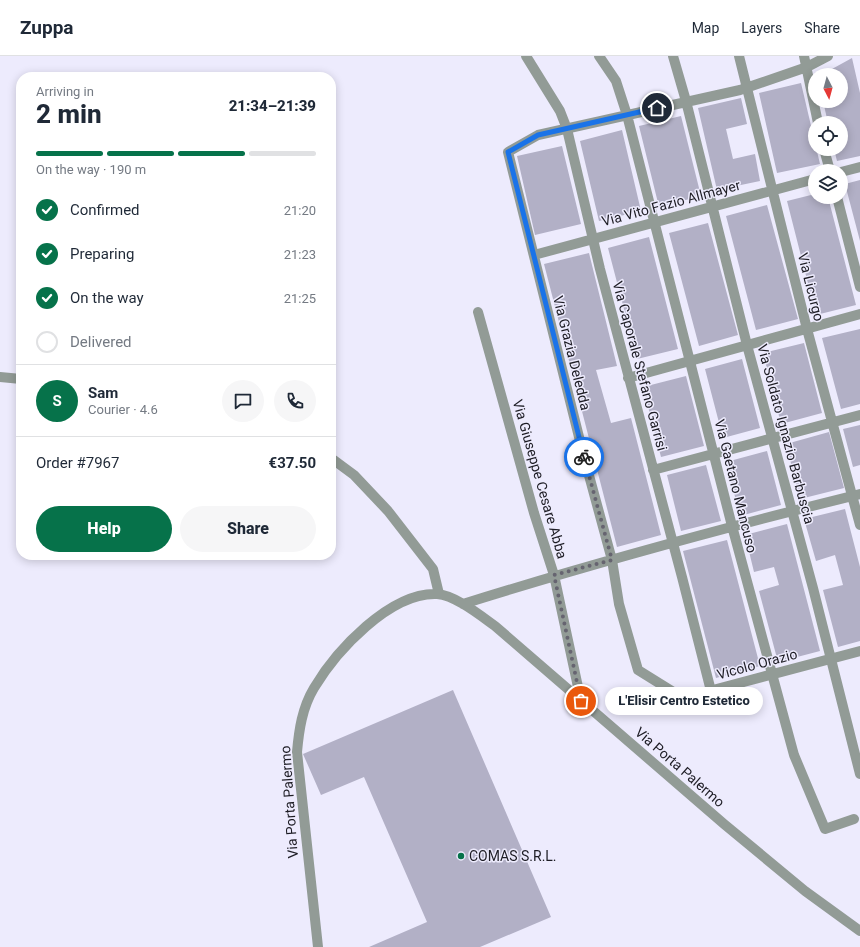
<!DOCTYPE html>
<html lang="en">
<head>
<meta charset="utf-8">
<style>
	:root { --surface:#fff; --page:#f6f6f7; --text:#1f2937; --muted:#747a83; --line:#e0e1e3; --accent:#06724a }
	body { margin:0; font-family:Roboto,sans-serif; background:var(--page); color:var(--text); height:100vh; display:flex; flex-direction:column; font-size:15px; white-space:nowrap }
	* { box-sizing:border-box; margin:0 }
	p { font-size:13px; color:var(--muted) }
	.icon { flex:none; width:22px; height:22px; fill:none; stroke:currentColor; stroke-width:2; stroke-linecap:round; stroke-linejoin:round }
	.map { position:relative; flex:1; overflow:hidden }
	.side { position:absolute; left:16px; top:16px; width:320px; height:488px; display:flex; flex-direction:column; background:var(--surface); border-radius:16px; box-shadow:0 2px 10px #0003 }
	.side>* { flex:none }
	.needle { width:26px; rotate:174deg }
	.controls { position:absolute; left:808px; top:12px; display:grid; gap:8px }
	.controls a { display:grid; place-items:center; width:40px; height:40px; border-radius:50%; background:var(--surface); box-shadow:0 2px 10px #0003; font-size:20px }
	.pin { position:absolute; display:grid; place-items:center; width:34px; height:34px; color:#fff; margin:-17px; border:2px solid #fff; border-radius:50%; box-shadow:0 1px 4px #0007 }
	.courier { position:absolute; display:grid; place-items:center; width:40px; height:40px; margin:-20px; border:3px solid #1a73e8; border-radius:50%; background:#fff; color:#222; box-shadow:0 1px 5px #0007 }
	.bubble { position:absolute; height:28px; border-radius:14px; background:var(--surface); box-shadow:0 2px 10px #0003; font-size:13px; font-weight:800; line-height:28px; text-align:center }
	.head em { font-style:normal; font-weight:800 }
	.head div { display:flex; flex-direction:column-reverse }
	.head { display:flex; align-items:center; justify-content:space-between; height:68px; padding:0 20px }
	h1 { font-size:26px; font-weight:800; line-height:30px }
	.bar { display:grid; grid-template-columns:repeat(4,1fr); gap:6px 4px; align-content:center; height:48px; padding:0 20px }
	.bar i { height:5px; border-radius:3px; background:var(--line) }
	.bar .current { background:var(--accent) }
	.bar p { grid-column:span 4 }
	.line { display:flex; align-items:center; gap:10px; padding:0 20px; border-top:1px solid var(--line) }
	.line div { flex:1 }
	.round { display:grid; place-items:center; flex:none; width:42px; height:42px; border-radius:21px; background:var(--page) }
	ol { padding:0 20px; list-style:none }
	li { display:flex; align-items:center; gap:12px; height:44px }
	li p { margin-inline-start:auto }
	li .icon { padding:4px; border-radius:50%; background:var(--accent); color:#fff; stroke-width:4 }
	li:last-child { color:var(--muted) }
	li i { width:22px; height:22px; border:2px solid var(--line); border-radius:50% }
	.action { display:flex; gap:8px; margin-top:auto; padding:8px 20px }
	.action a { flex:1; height:46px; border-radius:24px; background:var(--accent); color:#fff; font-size:16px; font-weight:800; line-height:46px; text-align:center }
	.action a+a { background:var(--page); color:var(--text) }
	header { display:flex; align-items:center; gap:24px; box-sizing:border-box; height:56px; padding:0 20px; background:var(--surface); border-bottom:1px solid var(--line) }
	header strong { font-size:19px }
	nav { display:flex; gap:22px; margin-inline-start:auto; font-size:14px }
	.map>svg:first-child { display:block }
	.building { fill:#b2b0c6 }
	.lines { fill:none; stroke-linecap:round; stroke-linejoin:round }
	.minor { stroke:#929b96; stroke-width:10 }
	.done { stroke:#666470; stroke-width:4; stroke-dasharray:0 7.2 }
	.route { stroke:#1a73e8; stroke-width:5 }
	.poi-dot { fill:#06724a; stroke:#edebfd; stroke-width:1.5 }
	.labels { text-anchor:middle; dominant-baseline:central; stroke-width:3; stroke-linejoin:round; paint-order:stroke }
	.street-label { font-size:14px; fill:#1d1c24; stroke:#edebfd }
	.poi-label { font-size:14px; fill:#1d1c24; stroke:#edebfd; text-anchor:start }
</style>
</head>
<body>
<header>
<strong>Zuppa</strong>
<nav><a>Map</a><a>Layers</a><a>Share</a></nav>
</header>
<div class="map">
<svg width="860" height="891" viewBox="0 0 860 891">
	<rect width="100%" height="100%" fill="#edebfd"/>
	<!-- building -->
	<path class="building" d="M 852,2 L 860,37 L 860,100 L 837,105 L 834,93 L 841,93 L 841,67 L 828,67 L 823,45 L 841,45 L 841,19 L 821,19 Z
		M 801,27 L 820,108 L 777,117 L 759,37 Z
		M 741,42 L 747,68 L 726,73 L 733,103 L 755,98 L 760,125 L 717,134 L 698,52 Z
		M 681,60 L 701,140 L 659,151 L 639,70 Z
		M 622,74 L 641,155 L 599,165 L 580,85 Z
		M 562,90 L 581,168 L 535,179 L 517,100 Z
		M 860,124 L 860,185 L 845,128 Z
		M 815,138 L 815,141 L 828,141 L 856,249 L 816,259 L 787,145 Z
		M 767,149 L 798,263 L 756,274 L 726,160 Z
		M 708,167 L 738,279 L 699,290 L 669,177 Z
		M 649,181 L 678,293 L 637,303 L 608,192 Z
		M 589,197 L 617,310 L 596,314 L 611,367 L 631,362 L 661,479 L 617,491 L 544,208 Z
		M 860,273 L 860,348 L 841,353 L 822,282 Z
		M 804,287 L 822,357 L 781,368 L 763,297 Z
		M 742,303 L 760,372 L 723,382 L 705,313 Z
		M 686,320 L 704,390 L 661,401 L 643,331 Z
		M 860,369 L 860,409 L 853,411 L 843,373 Z
		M 829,376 L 844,432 L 800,443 L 786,388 Z
		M 767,395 L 781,449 L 740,460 L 726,406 Z
		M 706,409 L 721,465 L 681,475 L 667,419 Z
		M 845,453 L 860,511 L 860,585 L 838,591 L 823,534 L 843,529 L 835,499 L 816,505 L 804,463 Z
		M 787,468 L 820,595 L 778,606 L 759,535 L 779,529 L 774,511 L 754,516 L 745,479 Z
		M 727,484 L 760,610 L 716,622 L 683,495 Z
		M 453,634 L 551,861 L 480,891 L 369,891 L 427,866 L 364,721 L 321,739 L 303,698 Z"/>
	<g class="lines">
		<!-- minor -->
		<path class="minor" d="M 526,0 L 560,55 L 567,73 L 600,213 L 682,521 L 711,635
			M 599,0 L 616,25 L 627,59 L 732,470 L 794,699 L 825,773 L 854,763
			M 673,0 L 686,45 L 747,289 L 813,532 L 860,718
			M 739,0 L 807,273 L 860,469
			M 804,0 L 818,67
			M 828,0 L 807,11 L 740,34 L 538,79 L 508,96 L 584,401 L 612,504 L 619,548 L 638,614 L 683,642 L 860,595
			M 824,93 L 830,115
			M 841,116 L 860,111
			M 837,141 L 860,231
			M 534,199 L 815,123
			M 478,256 L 534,457 L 554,519 L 581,645
			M 0,321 L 21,323
			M 628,322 L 860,258
			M 331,402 L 354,419 L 388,455 L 433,513 L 439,538
			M 653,414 L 860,359
			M 463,548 C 594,507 727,471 860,438
			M 318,891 L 297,696 C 299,674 302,652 314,632 C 336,595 390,536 437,538 C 455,539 481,560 495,570 L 724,768 L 805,835 L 860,875"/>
	</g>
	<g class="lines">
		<!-- done -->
		<path class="done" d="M 581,645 L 554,519 L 612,504 L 584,401"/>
		<!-- route -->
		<path class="route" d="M 584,401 L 508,96 L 538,79 L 657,52"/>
	</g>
	<!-- markers -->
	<circle class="poi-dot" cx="461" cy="800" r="4"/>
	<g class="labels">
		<!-- street labels -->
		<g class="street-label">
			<text transform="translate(671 147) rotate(-15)">Via Vito Fazio Allmayer</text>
			<text transform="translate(811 231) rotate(76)">Via Licurgo</text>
			<text transform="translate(572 297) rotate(76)">Via Grazia Deledda</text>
			<text transform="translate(640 310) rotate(75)">Via Caporale Stefano Garrisi</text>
			<text transform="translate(786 378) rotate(75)">Via Soldato Ignazio Barbuscia</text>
			<text transform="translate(540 423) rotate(74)">Via Giuseppe Cesare Abba</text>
			<text transform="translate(736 430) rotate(76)">Via Gaetano Mancuso</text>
			<text transform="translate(757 608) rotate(-15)">Vicolo Orazio</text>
			<text transform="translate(680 711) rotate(41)">Via Porta Palermo</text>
			<text transform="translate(289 746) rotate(-94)">Via Porta Palermo</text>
		</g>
		<!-- poi labels -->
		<g class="poi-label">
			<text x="469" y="800">COMAS S.R.L.</text>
		</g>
	</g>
</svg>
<div class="controls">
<a><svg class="needle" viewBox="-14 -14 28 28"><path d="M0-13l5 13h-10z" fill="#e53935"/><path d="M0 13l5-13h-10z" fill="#747a83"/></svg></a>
<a><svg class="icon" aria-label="locate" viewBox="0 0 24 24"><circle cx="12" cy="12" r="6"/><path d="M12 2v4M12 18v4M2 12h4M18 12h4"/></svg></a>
<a><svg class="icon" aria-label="layers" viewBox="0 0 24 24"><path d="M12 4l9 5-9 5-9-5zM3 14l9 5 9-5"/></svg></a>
</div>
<div class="pin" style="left:581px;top:645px;background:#ea580c"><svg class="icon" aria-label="bag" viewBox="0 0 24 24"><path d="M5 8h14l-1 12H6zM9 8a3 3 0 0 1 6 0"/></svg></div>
<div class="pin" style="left:657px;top:52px;background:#1f2937"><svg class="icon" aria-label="home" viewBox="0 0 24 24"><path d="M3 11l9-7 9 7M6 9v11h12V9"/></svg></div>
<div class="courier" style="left:584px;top:401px"><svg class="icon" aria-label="bike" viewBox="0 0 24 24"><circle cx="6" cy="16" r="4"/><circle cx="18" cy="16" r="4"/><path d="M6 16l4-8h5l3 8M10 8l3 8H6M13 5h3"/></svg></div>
<div class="bubble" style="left:605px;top:631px;width:158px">L'Elisir Centro Estetico</div>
<section class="side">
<div class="head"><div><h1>2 min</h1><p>Arriving in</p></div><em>21:34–21:39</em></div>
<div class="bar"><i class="current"></i><i class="current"></i><i class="current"></i><i></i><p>On the way · 190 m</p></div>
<ol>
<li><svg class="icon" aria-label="check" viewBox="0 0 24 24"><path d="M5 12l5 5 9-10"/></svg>Confirmed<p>21:20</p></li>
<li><svg class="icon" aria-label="check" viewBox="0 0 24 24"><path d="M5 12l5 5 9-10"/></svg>Preparing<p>21:23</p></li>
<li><svg class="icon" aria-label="check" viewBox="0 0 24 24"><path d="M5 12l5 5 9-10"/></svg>On the way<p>21:25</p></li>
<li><i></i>Delivered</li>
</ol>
<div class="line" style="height:72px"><b class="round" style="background:var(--accent);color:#fff">S</b><div><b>Sam</b><p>Courier · 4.6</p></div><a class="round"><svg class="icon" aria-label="chat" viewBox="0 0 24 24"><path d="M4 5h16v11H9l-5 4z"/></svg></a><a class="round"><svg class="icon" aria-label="phone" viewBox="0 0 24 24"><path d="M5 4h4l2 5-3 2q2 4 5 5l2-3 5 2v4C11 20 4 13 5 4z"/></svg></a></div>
<div class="line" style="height:52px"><div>Order #7967</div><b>€37.50</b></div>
<div class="action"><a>Help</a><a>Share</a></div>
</section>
</div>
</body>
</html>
